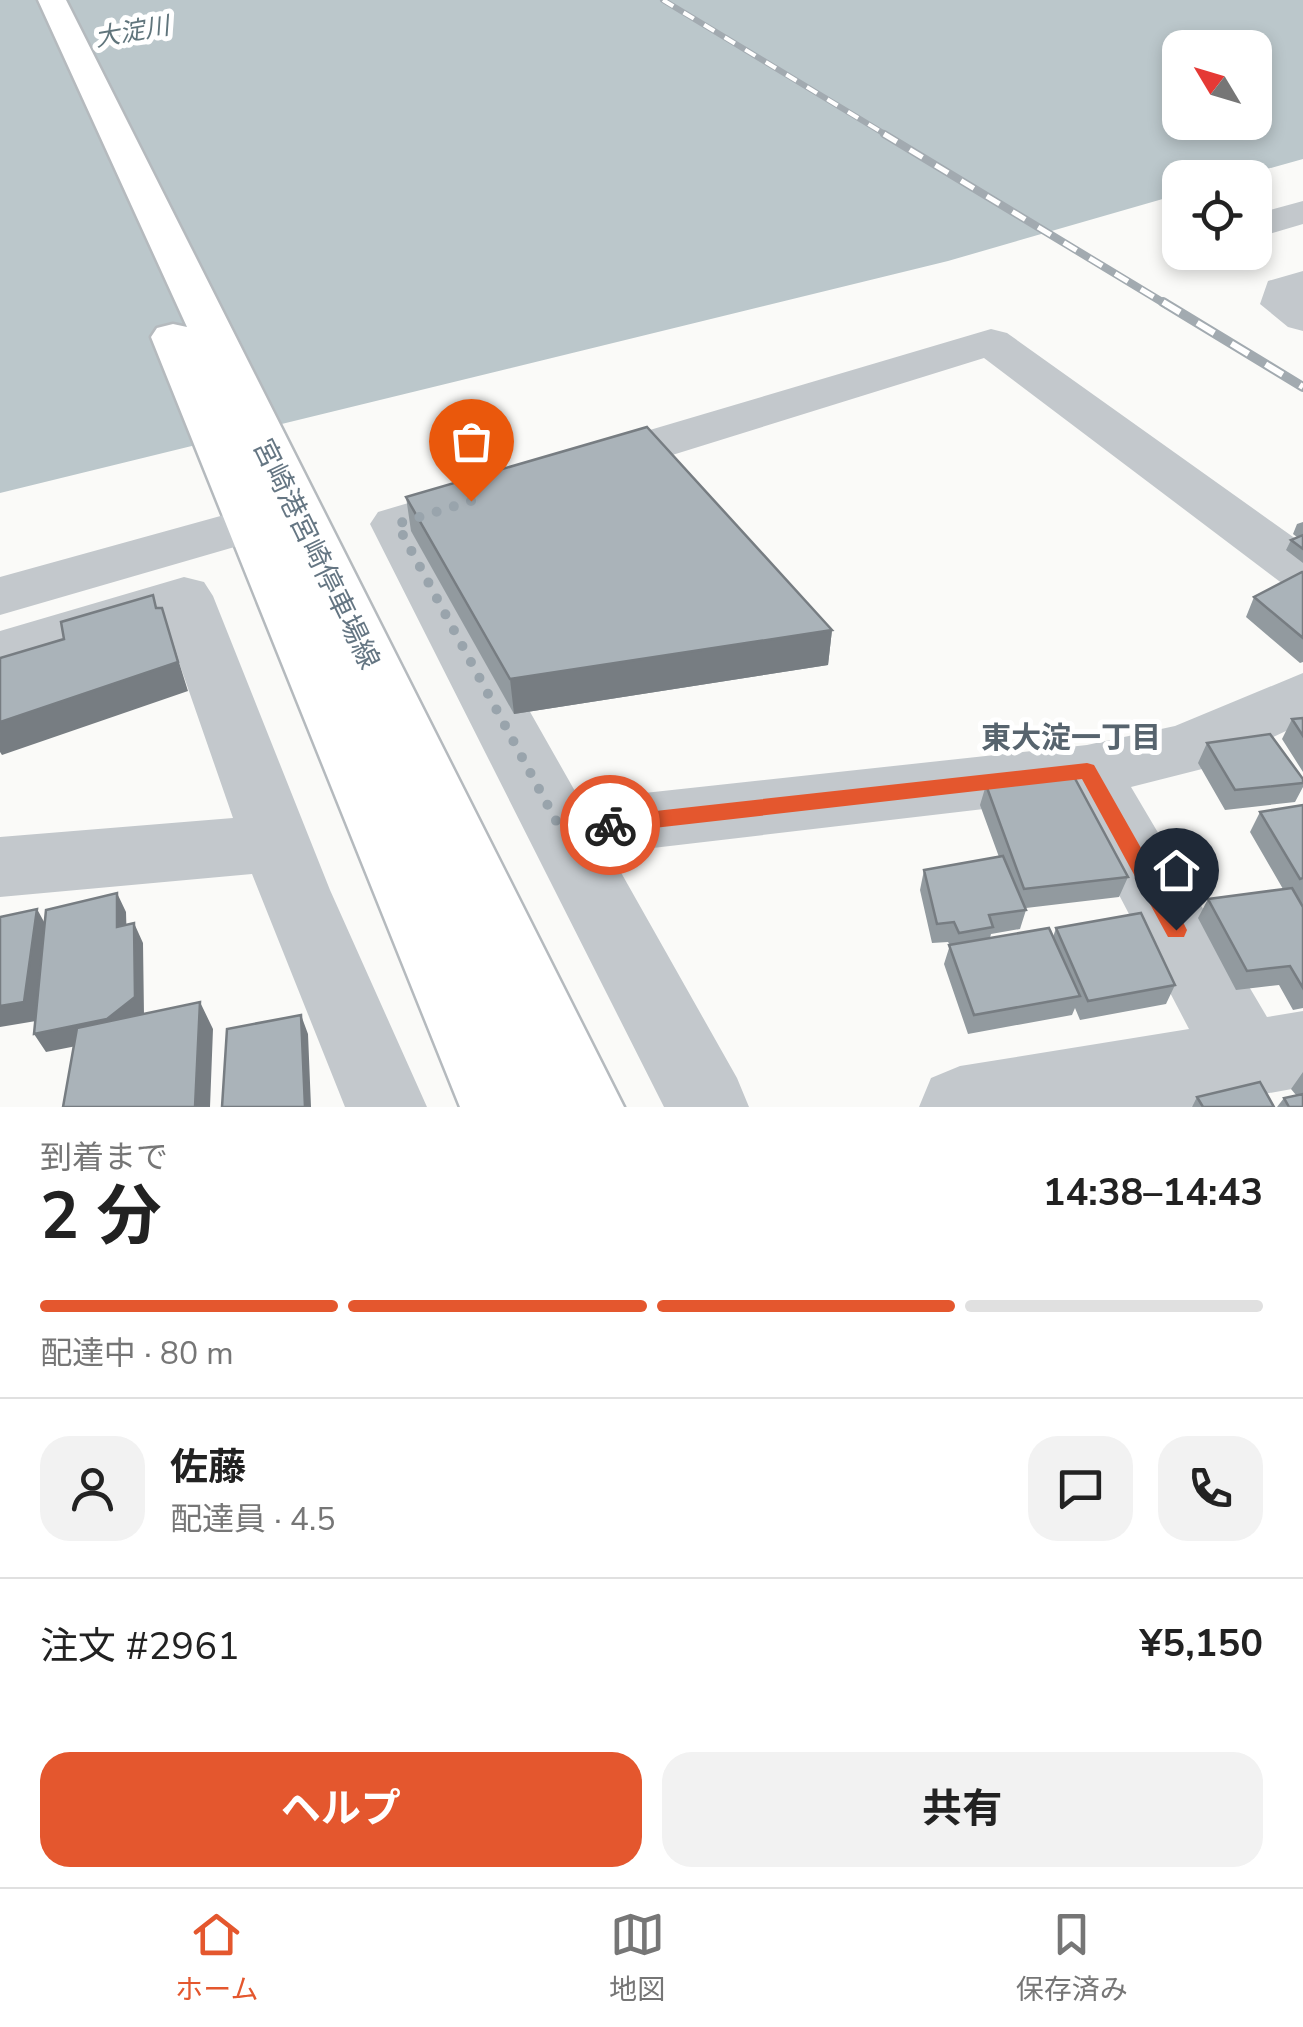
<!DOCTYPE html>
<html lang="ja">
<head>
<meta charset="utf-8">
<style>
	:root { --surface:#fff; --page:#f2f2f2; --text:#222; --muted:#767676; --line:#e0e0e0; --accent:#e4572e }
	body { margin:0; font-family:"Nunito Sans","Noto Sans JP",sans-serif; background:var(--page); color:var(--text); height:100vh; display:flex; flex-direction:column; font-size:38px; white-space:nowrap }
	* { box-sizing:border-box; margin:0 }
	p { font-size:32px; color:var(--muted) }
	.icon { flex:none; width:55px; height:55px; fill:none; stroke:currentColor; stroke-width:2; stroke-linecap:round; stroke-linejoin:round }
	.map { position:relative; height:1107px; overflow:hidden }
	.details { display:flex; flex-direction:column; background:var(--surface); flex:1 }
	.details>* { flex:none }
	.needle { width:65px; rotate:308deg }
	.fabs { position:absolute; left:1162px; top:30px; display:grid; gap:20px }
	.fabs a { display:grid; place-items:center; width:110px; height:110px; border-radius:20px; background:var(--surface); box-shadow:0 5px 15px #0003; font-size:50px }
	.pin { position:absolute; display:grid; place-items:center; width:85px; height:85px; color:#fff; margin:-102px -42px; border-radius:50% 50% 50% 0; rotate:-45deg; box-shadow:0 0 10px #0007 }
	.pin .icon { rotate:45deg }
	.courier { position:absolute; display:grid; place-items:center; width:100px; height:100px; margin:-50px; border:8px solid #e4572e; border-radius:50%; background:#fff; color:#222; box-shadow:0 2px 12px #0007 }
	.headline em { font-style:normal; font-weight:700 }
	.headline div { display:flex; flex-direction:column-reverse }
	.headline { display:flex; align-items:center; justify-content:space-between; height:170px; padding:0 40px }
	h1 { font-size:65px; font-weight:700; line-height:75px }
	.bar { display:grid; grid-template-columns:repeat(4,1fr); gap:15px 10px; align-content:center; height:120px; padding:0 40px }
	.bar i { height:12px; border-radius:8px; background:var(--line) }
	.bar .on { background:var(--accent) }
	.bar p { grid-column:span 4 }
	.line { display:flex; align-items:center; gap:25px; padding:0 40px; border-top:2px solid var(--line) }
	.line div { flex:1 }
	.round { display:grid; place-items:center; flex:none; width:105px; height:105px; border-radius:30px; background:var(--page) }
	.action { display:flex; gap:20px; margin-top:auto; padding:20px 40px }
	.action a { flex:1; height:115px; border-radius:30px; background:var(--accent); color:#fff; font-size:40px; font-weight:700; line-height:115px; text-align:center }
	.action a+a { background:var(--page); color:var(--text) }
	.menu { display:flex; justify-content:space-around; align-items:center; height:140px; border-top:2px solid var(--line); background:var(--surface); font-size:28px; color:var(--muted) }
	.menu a { display:grid; justify-items:center; gap:5px }
	.menu .on { color:var(--accent) }
	.map>svg:first-child { display:block }
	.water { fill:#bbc7cb; fill-rule:evenodd }
	.lines { fill:none; stroke-linecap:round; stroke-linejoin:round }
	.major-casing { stroke:#b5babe; stroke-width:5 }
	.minor { fill:#c3c8cc; fill-rule:evenodd }
	.major { fill:#fff; fill-rule:evenodd }
	.rail-far2-casing { stroke:#a2aab0; stroke-width:6 }
	.rail-far1-casing { stroke:#a2aab0; stroke-width:8 }
	.rail-casing { stroke:#a2aab0; stroke-width:10 }
	.rail-far2 { stroke:#fff; stroke-width:4; stroke-dasharray:12; stroke-linecap:butt }
	.rail-far1 { stroke:#fff; stroke-width:5; stroke-dasharray:15; stroke-linecap:butt }
	.rail { stroke:#fff; stroke-width:6; stroke-dasharray:20; stroke-linecap:butt }
	.wall { fill:#929a9f }
	.shaded-wall { fill:#777d82 }
	.building { fill:#aab3b9; stroke:#777d82; stroke-width:2.5 }
	.route { fill:#e4572e }
	.done { stroke:#99a4ac; stroke-width:10; stroke-dasharray:0 18 }
	.labels { text-anchor:middle; dominant-baseline:central; stroke-width:10; stroke-linejoin:round; paint-order:stroke }
	.far-water-label { font-size:25px; font-style:italic; fill:#60757c; stroke:#fff }
	.street-label { font-size:28px; fill:#657683; stroke:#fff }
	.neighbourhood-label { font-size:30px; font-weight:bold; fill:#57646e; stroke:#fff }
</style>
</head>
<body>
<div class="map">
<svg width="1303" height="1107" viewBox="0 0 1303 1107">
	<rect width="100%" height="100%" fill="#fafaf8"/>
	<!-- water -->
	<path class="water" d="M 0,0 L 1303,0 L 1303,159 L 1238,177 L 1180,178 L 1180,194 L 948,261 L 0,493 ZM 1180,48 L 1255,48 L 1255,122 L 1180,122 Z"/>
	<g class="lines">
		<!-- major casing -->
		<g class="major-casing">
			<path id="major" d="M 38,0 L 66,0 L 624,1107 L 460,1107 L 151,337 L 157,328 L 173,324 L 187,327 Z"/>
		</g>
		<!-- minor -->
		<path class="minor" d="M 1303,201 L 1303,224 L 1255,238 L 1255,214 Z
			M 1303,271 L 1303,331 L 1288,327 L 1260,304 L 1268,281 Z
			M 991,329 L 1007,333 L 1303,544 L 1303,590 L 1283,584 L 984,358 L 608,475 L 590,479 L 572,475 L 565,464 L 572,453 Z
			M 479,482 L 497,487 L 505,498 L 497,509 L 428,532 L 580,800 L 1087,745 L 1175,726 L 1303,673 L 1303,723 L 1210,767 L 1131,787 L 1267,1017 L 1303,1011 L 1303,1087 L 1191,1107 L 919,1107 L 931,1078 L 960,1066 L 1189,1029 L 1069,799 L 610,853 L 737,1078 L 749,1107 L 664,1107 L 370,524 L 378,512 Z
			M 253,507 L 272,512 L 280,524 L 272,536 L 0,615 L 0,577 Z
			M 184,577 L 204,582 L 213,596 L 330,890 L 427,1107 L 345,1107 L 252,874 L 0,897 L 0,837 L 233,818 L 165,622 L 0,673 L 0,631 Z"/>
		<!-- major -->
		<use href="#major" class="major"/>
		<!-- rail-far2 casing -->
		<g class="rail-far2-casing">
			<path id="rail-far2" d="M 663,0 L 888,136"/>
		</g>
		<!-- rail-far1 casing -->
		<g class="rail-far1-casing">
			<path id="rail-far1" d="M 884,134 L 1167,305"/>
		</g>
		<!-- rail casing -->
		<g class="rail-casing">
			<path id="rail" d="M 1163,302 L 1303,387"/>
		</g>
		<!-- rail-far2 -->
		<use href="#rail-far2" class="rail-far2"/>
		<!-- rail-far1 -->
		<use href="#rail-far1" class="rail-far1"/>
		<!-- rail -->
		<use href="#rail" class="rail"/>
	</g>
	<!-- wall -->
	<path class="wall" d="M 406,497 L 832,630 L 828,665 L 514,714 L 411,531 Z
		M 1303,522 L 1303,563 L 1286,550 L 1291,540 L 1297,537 L 1293,534 L 1297,524 Z
		M 1303,573 L 1303,662 L 1300,663 L 1246,617 L 1254,597 Z
		M 1303,718 L 1303,772 L 1282,739 L 1292,719 Z
		M 1207,743 L 1303,779 L 1303,787 L 1295,802 L 1225,810 L 1198,763 Z
		M 986,785 L 1128,877 L 1119,897 L 1026,908 L 1026,910 L 1020,929 L 991,934 L 990,938 L 1053,937 L 1056,928 L 1175,985 L 1166,1004 L 1080,1020 L 1075,1008 L 1072,1015 L 968,1034 L 944,964 L 950,945 L 948,942 L 932,943 L 920,890 L 924,870 L 999,857 L 980,805 Z
		M 1303,805 L 1303,1008 L 1293,1010 L 1279,985 L 1236,990 L 1198,918 L 1208,899 L 1283,889 L 1250,832 L 1260,812 Z
		M 1303,1072 L 1303,1107 L 1277,1107 L 1284,1098 L 1296,1095 L 1291,1089 Z
		M 1197,1097 L 1274,1107 L 1192,1107 Z"/>
	<!-- shaded-wall -->
	<path class="shaded-wall" d="M 162,608 L 188,691 L 2,755 L 0,752 L 0,722 Z
		M 832,630 L 828,665 L 514,714 L 510,679 Z
		M 117,893 L 126,912 L 127,947 L 117,927 Z
		M 37,909 L 48,929 L 36,1021 L 0,1027 L 0,1006 Z
		M 134,923 L 143,943 L 144,1016 L 117,1038 L 46,1052 L 34,1034 Z
		M 200,1002 L 213,1029 L 210,1107 L 195,1107 Z
		M 301,1015 L 308,1034 L 311,1107 L 305,1107 Z"/>
	<!-- building -->
	<path class="building" d="M 647,427 L 832,630 L 510,679 L 406,497 Z
		M 1303,535 L 1303,549 L 1291,540 Z
		M 1302,572 L 1303,573 L 1303,638 L 1254,597 Z
		M 153,595 L 156,608 L 162,608 L 178,662 L 0,722 L 0,658 L 64,639 L 61,622 Z
		M 1303,718 L 1303,736 L 1292,719 Z
		M 1270,734 L 1303,779 L 1303,783 L 1235,790 L 1207,743 Z
		M 1072,773 L 1128,877 L 1024,889 L 986,785 Z
		M 1303,805 L 1303,878 L 1300,879 L 1260,812 Z
		M 1003,856 L 1026,910 L 989,915 L 993,927 L 959,933 L 954,922 L 937,924 L 924,870 Z
		M 1292,888 L 1303,907 L 1303,988 L 1290,966 L 1247,971 L 1208,899 Z
		M 117,893 L 117,927 L 134,923 L 135,997 L 107,1019 L 34,1034 L 46,910 Z
		M 37,909 L 24,1002 L 0,1006 L 0,917 Z
		M 1141,913 L 1175,985 L 1088,1001 L 1056,928 Z
		M 1049,928 L 1080,996 L 974,1015 L 949,945 Z
		M 200,1002 L 195,1107 L 63,1107 L 77,1028 Z
		M 301,1015 L 305,1107 L 222,1107 L 227,1029 Z
		M 1260,1082 L 1274,1107 L 1203,1107 L 1197,1097 Z
		M 1303,1094 L 1303,1107 L 1289,1107 L 1284,1098 Z"/>
	<!-- route -->
	<path class="route" d="M 1087,763 L 1094,765 L 1184,924 L 1187,930 L 1184,937 L 1168,937 L 1082,779 L 610,833 L 600,825 L 610,816 Z"/>
	<g class="lines">
		<!-- done -->
		<path class="done" d="M 471,501 L 397,524 L 561,830 L 610,825"/>
	</g>
	<g class="labels">
		<!-- far-water labels -->
		<g class="far-water-label">
			<text transform="translate(132 32) rotate(-10)">大淀川</text>
		</g>
		<!-- street labels -->
		<g class="street-label">
			<text transform="translate(316 554) rotate(64)">宮崎港宮崎停車場線</text>
		</g>
		<!-- neighbourhood labels -->
		<g class="neighbourhood-label">
			<text x="1071" y="738">東大淀一丁目</text>
		</g>
	</g>
</svg>
<div class="fabs">
<a><svg class="needle" viewBox="-14 -14 28 28"><path d="M0-13l5 13h-10z" fill="#e53935"/><path d="M0 13l5-13h-10z" fill="#767676"/></svg></a>
<a><svg class="icon" aria-label="locate" viewBox="0 0 24 24"><circle cx="12" cy="12" r="6"/><path d="M12 2v4M12 18v4M2 12h4M18 12h4"/></svg></a>
</div>
<div class="pin" style="left:471px;top:501px;background:#ea580c"><svg class="icon" aria-label="bag" viewBox="0 0 24 24"><path d="M5 8h14l-1 12H6zM9 8a3 3 0 0 1 6 0"/></svg></div>
<div class="pin" style="left:1176px;top:930px;background:#1f2937"><svg class="icon" aria-label="home" viewBox="0 0 24 24"><path d="M3 11l9-7 9 7M6 9v11h12V9"/></svg></div>
<div class="courier" style="left:610px;top:825px"><svg class="icon" aria-label="bike" viewBox="0 0 24 24"><circle cx="6" cy="16" r="4"/><circle cx="18" cy="16" r="4"/><path d="M6 16l4-8h5l3 8M10 8l3 8H6M13 5h3"/></svg></div>
</div>
<section class="details">
<div class="headline"><div><h1>2 分</h1><p>到着まで</p></div><em>14:38–14:43</em></div>
<div class="bar"><i class="on"></i><i class="on"></i><i class="on"></i><i></i><p>配達中 · 80 m</p></div>
<div class="line" style="height:180px"><a class="round"><svg class="icon" aria-label="person" viewBox="0 0 24 24"><circle cx="12" cy="8" r="4"/><path d="M4 21q1-7 8-7t8 7"/></svg></a><div><b>佐藤</b><p>配達員 · 4.5</p></div><a class="round"><svg class="icon" aria-label="chat" viewBox="0 0 24 24"><path d="M4 5h16v11H9l-5 4z"/></svg></a><a class="round"><svg class="icon" aria-label="phone" viewBox="0 0 24 24"><path d="M5 4h4l2 5-3 2q2 4 5 5l2-3 5 2v4C11 20 4 13 5 4z"/></svg></a></div>
<div class="line" style="height:130px"><div>注文 #2961</div><b>¥5,150</b></div>
<div class="action"><a>ヘルプ</a><a>共有</a></div>
</section>
<nav class="menu">
<a class="on"><svg class="icon" aria-label="home" viewBox="0 0 24 24"><path d="M3 11l9-7 9 7M6 9v11h12V9"/></svg>ホーム</a>
<a><svg class="icon" aria-label="map" viewBox="0 0 24 24"><path d="M3 6l6-2 6 2 6-2v14l-6 2-6-2-6 2zM9 4v14M15 6v14"/></svg>地図</a>
<a><svg class="icon" aria-label="saved" viewBox="0 0 24 24"><path d="M7 4h10v16l-5-4-5 4z"/></svg>保存済み</a>
</nav>
</body>
</html>
